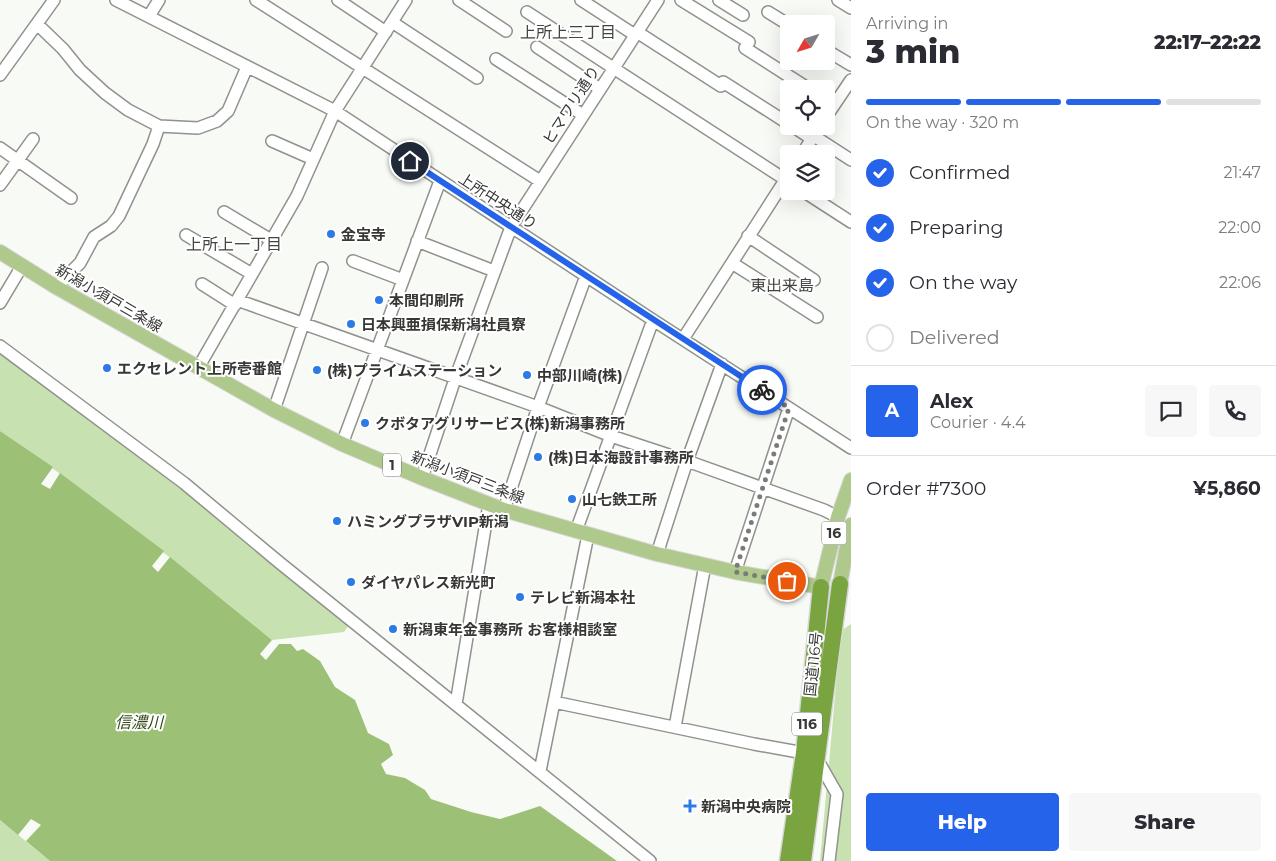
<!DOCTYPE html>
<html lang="en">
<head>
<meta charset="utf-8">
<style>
	:root { --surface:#fff; --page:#f7f7f7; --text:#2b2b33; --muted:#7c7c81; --line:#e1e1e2; --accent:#2563eb }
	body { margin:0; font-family:Montserrat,"Noto Sans JP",sans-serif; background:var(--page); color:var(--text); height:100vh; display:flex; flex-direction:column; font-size:19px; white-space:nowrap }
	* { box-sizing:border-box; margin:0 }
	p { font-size:16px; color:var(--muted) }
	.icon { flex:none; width:28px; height:28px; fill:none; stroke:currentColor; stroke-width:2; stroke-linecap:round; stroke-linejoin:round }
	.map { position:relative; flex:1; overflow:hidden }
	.sheet { display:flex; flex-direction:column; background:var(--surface); width:425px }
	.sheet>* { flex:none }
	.needle { width:32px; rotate:231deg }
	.controls { position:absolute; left:780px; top:15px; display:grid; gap:10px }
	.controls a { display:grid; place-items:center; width:55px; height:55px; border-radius:5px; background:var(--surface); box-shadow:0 5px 20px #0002; font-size:25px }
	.pin { position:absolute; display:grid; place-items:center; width:42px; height:42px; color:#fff; margin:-21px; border:2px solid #fff; border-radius:50%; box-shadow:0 1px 5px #0007 }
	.courier { position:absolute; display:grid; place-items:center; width:50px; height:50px; margin:-25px; border:4px solid #2563eb; border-radius:50%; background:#fff; color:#222; box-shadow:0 1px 6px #0007 }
	.head em { font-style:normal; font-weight:800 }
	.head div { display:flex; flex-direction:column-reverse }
	.head { display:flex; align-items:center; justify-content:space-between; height:85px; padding:0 15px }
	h1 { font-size:32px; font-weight:800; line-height:38px }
	.bar { display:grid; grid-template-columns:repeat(4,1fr); gap:8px 5px; align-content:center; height:60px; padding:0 15px }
	.bar i { height:6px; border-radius:4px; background:var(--line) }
	.bar .on { background:var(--accent) }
	.bar p { grid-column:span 4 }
	.line { display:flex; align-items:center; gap:12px; padding:0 15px; border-top:1px solid var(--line) }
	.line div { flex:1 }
	.round { display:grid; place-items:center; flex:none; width:52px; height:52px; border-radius:5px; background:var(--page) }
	ol { padding:0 15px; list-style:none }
	li { display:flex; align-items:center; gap:15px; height:55px }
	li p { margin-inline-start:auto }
	li .icon { padding:5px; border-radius:50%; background:var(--accent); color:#fff; stroke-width:4 }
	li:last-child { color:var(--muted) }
	li i { width:28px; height:28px; border:2px solid var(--line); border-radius:50% }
	.cta { display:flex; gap:10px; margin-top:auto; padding:10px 15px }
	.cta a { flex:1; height:58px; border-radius:5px; background:var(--accent); color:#fff; font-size:20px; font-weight:800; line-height:58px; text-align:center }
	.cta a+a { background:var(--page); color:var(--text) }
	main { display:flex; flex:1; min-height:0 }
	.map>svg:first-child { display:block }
	.green { fill:#c8e1b0 }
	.water { fill:#9dc077 }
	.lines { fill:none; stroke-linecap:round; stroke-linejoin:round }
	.minor-casing { stroke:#90928d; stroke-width:14 }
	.major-casing { stroke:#d7d7d7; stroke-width:16 }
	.highway-casing { stroke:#d7d7d7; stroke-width:19 }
	.minor { stroke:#fff; stroke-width:11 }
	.major { stroke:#afc88c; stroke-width:14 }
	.highway { stroke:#79a440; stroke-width:16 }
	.done { stroke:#7b7c79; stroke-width:5; stroke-dasharray:0 9 }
	.route { stroke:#2563eb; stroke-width:6 }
	.poi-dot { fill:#2c7ae6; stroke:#fff; stroke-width:2 }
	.labels { text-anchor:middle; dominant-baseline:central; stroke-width:4; stroke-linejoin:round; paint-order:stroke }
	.shield { fill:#fff; stroke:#737472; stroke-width:1 }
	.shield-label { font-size:14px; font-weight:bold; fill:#373836 }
	.street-label { font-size:15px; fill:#373836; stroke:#fff }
	.poi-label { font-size:15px; font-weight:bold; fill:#373836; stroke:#fff; text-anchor:start }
	.neighbourhood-label { font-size:16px; fill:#424540; stroke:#fff }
	.water-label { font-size:16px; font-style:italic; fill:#354b18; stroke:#fff }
</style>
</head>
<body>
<main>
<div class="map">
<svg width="851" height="861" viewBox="0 0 851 861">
	<rect width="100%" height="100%" fill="#f8fbf5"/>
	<!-- green -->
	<path class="green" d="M 0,350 C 120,438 235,530 349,625 L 344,632 L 272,640 C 183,567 94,496 0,431 Z
		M 851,624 L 851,861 L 820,861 L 841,631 Z
		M 0,820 L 50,861 L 0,861 Z"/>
	<!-- water -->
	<path class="water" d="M 0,431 L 53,467 L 41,484 L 50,489 L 60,473 L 164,551 L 152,566 L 158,572 L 170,557 L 272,640 L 260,654 L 266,660 L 279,644 L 291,644 L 297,651 L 303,649 L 320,661 L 335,687 L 355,700 L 368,733 L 389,744 L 393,755 L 381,764 L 386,774 L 405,778 L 425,790 L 431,799 L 471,812 L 500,819 L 540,806 L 617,861 L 50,861 L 26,841 L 41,825 L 31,819 L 18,835 L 0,820 Z"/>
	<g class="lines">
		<!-- minor casing -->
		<g class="minor-casing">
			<path id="minor" d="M 116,0 L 335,111 L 653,320 L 851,448
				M 256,0 L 540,181
				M 338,0 L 386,32
				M 459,0 L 506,31
				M 581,0 L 635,35
				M 681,0 L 749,42
				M 719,0 L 743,15
				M 838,0 L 851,8
				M 527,12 L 789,182
				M 768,12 L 789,25
				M 149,16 L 159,0
				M 392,22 L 477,78
				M 37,24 L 63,49 L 80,70 L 105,93 L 128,110 L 159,126 L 198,128 L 217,121 L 228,111 L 247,67
				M 637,32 L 721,86
				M 537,47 L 600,89
				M 745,48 L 809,89
				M 826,50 L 851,65
				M 496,59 L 583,115
				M 0,75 L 54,0
				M 723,82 L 789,124
				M 826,117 L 851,80
				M 792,126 L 812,139
				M 814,136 L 851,160
				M 272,141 L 313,159
				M 0,148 L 71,198
				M 802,154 L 820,126
				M 0,185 L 33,139
				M 803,191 L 851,222
				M 224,212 L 271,240
				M 186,235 L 252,274
				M 748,236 L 814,280
				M 417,241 L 494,271
				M 353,261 L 403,280
				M 732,263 L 817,317
				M 202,284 L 235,305
				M 56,287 L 80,263 L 94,237 L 111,226 L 119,216 L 153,144 L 159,126
				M 237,300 L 538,407 L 611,436 L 687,461 L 824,510 L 838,517
				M 0,303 L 22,266
				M 683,339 L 789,174
				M 0,346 L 184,483 L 280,563 L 650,861
				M 198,368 L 297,196 L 335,111 L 406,0
				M 274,410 L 322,268
				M 342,444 L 440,181
				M 422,478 L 455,379 L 511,227 L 658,0
				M 504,510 L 538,407 L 586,276
				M 576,531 L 653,320
				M 657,554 L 687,461 L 722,364
				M 735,572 L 789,408
				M 554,702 L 754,744 L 804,753
				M 456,704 L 489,504
				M 675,727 L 705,565
				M 817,759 L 837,794 L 829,861
				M 540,771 L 588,535"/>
		</g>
		<!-- major casing -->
		<g class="major-casing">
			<path id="major" d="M 0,252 L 56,287 L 274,410 L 342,444 L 422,478 L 504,510 L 657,554 L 735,572 L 821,587 L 838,517 L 851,480
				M 840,584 L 851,525"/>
		</g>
		<!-- highway casing -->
		<g class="highway-casing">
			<path id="highway" d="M 788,861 L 804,753 L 821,587
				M 803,861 L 840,584"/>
		</g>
		<!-- minor -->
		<use href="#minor" class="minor"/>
		<!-- major -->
		<use href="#major" class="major"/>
		<!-- highway -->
		<use href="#highway" class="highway"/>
	</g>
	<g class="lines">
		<!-- done -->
		<path class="done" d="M 762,390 L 789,408 L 735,572 L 787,581"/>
		<!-- route -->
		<path class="route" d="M 410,161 L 762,390"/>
	</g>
	<!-- markers -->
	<g class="poi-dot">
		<circle cx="331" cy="234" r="5"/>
		<circle cx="379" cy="300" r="5"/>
		<circle cx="351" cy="324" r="5"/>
		<circle cx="107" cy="368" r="5"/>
		<circle cx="317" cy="370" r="5"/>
		<circle cx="527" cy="375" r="5"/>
		<circle cx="365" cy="423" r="5"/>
		<circle cx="538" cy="457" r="5"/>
		<circle cx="572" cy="499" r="5"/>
		<circle cx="337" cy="521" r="5"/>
		<circle cx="351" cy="582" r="5"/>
		<circle cx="520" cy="597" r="5"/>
		<circle cx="393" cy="629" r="5"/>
		<path d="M687.5 798.5h5v5h5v5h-5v5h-5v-5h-5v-5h5z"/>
	</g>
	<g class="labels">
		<!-- shield labels -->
		<g class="shield">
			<rect x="383" y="453.5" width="18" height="23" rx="4"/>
			<rect x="821.5" y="521.5" width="25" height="23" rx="4"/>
			<rect x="792" y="712.5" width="30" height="23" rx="4"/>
		</g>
		<g class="shield-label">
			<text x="392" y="465">1</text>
			<text x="834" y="533">16</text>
			<text x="807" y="724">116</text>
		</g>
		<!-- street labels -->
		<g class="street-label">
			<text transform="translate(571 105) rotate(-57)">ヒマワリ通り</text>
			<text transform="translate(498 201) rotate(33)">上所中央通り</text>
			<text transform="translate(109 298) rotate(30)">新潟小須戸三条線</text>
			<text transform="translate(468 477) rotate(21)">新潟小須戸三条線</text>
			<text transform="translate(813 664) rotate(-84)">国道116号</text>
		</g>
		<!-- poi labels -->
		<g class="poi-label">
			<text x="341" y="234">金宝寺</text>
			<text x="389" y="300">本間印刷所</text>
			<text x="361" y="324">日本興亜損保新潟社員寮</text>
			<text x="117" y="368">エクセレント上所壱番館</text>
			<text x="327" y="370">(株)プライムステーション</text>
			<text x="537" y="375">中部川崎(株)</text>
			<text x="375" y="423">クボタアグリサービス(株)新潟事務所</text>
			<text x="548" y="457">(株)日本海設計事務所</text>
			<text x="582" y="499">山七鉄工所</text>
			<text x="347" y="521">ハミングプラザVIP新潟</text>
			<text x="361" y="582">ダイヤパレス新光町</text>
			<text x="530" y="597">テレビ新潟本社</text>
			<text x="403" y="629">新潟東年金事務所 お客様相談室</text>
			<text x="701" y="806">新潟中央病院</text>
		</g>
		<!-- neighbourhood labels -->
		<g class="neighbourhood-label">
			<text x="568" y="32">上所上三丁目</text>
			<text x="234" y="244">上所上一丁目</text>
			<text x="782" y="285">東出来島</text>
		</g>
		<!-- water labels -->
		<g class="water-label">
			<text x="139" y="722">信濃川</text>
		</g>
	</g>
</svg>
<div class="controls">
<a><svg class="needle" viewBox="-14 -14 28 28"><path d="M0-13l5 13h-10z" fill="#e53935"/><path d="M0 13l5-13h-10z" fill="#7c7c81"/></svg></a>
<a><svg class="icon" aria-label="locate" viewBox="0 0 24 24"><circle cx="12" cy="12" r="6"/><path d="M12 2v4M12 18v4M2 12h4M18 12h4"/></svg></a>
<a><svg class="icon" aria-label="layers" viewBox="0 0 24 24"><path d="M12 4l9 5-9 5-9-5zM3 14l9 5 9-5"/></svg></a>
</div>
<div class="pin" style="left:787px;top:581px;background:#ea580c"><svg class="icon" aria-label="bag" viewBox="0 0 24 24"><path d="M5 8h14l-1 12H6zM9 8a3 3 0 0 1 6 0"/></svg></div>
<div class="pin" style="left:410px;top:161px;background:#1f2937"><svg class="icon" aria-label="home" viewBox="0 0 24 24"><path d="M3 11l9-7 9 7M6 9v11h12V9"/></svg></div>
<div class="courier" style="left:762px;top:390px"><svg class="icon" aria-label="bike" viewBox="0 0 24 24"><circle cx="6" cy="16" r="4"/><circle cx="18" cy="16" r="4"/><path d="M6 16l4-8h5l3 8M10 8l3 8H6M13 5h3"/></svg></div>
</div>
<section class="sheet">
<div class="head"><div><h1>3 min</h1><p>Arriving in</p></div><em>22:17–22:22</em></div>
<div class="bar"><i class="on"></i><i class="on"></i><i class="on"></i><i></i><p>On the way · 320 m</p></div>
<ol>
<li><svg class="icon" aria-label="check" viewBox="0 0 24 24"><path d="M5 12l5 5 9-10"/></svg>Confirmed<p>21:47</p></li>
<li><svg class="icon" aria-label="check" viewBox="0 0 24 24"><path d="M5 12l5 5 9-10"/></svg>Preparing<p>22:00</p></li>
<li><svg class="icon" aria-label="check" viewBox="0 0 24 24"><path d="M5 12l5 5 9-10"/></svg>On the way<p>22:06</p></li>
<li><i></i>Delivered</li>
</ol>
<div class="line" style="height:90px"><b class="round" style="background:var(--accent);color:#fff">A</b><div><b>Alex</b><p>Courier · 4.4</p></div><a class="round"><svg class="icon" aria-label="chat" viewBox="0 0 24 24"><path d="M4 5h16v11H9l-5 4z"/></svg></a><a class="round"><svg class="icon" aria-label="phone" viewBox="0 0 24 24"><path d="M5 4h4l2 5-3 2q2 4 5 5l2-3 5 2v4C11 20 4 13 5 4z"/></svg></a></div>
<div class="line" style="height:65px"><div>Order #7300</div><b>¥5,860</b></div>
<div class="cta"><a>Help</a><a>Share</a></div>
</section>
</main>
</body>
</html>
